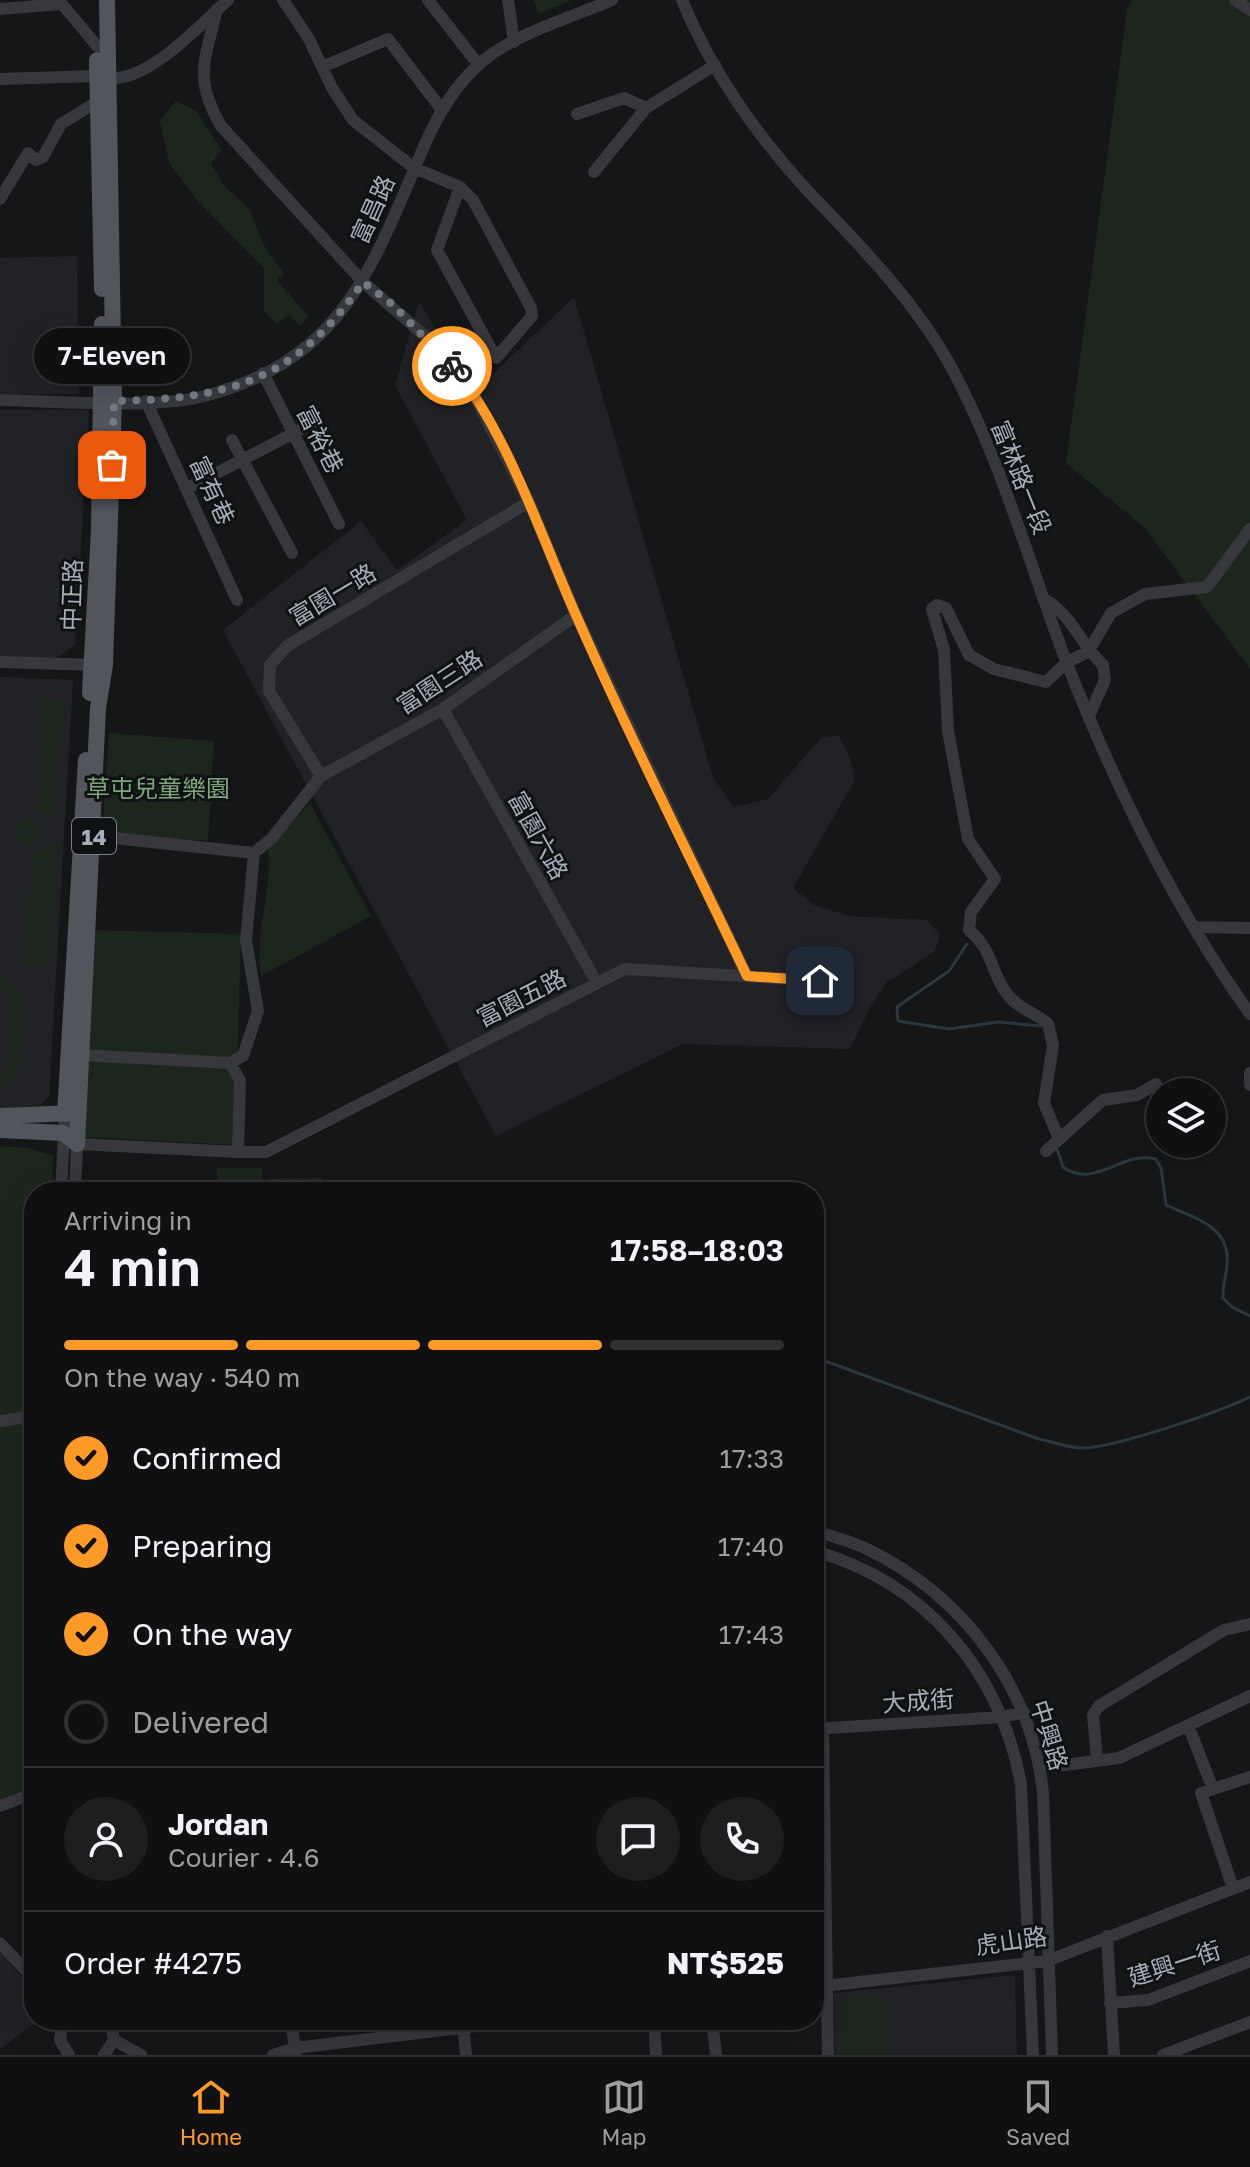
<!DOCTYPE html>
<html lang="en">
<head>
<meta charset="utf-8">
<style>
	:root { --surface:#101012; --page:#1e1e20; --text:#f1f3f6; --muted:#9c9d9f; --line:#303032; --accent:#ff9a26 }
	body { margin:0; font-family:"Golos Text","Noto Sans TC",sans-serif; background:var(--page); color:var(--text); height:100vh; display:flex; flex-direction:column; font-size:30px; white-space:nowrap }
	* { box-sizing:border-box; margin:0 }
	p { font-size:26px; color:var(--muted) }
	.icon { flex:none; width:44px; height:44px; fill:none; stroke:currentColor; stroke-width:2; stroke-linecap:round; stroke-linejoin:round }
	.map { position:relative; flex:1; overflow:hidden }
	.panel { position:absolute; left:24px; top:1182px; width:800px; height:848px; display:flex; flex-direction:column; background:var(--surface); border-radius:32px; box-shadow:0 8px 32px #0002,0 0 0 2px var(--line) }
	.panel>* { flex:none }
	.fabs { position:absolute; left:1146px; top:1078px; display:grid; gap:16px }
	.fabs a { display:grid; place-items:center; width:80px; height:80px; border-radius:50%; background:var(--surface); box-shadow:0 8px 32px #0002,0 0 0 2px var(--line); font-size:40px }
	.pin { position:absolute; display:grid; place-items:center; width:68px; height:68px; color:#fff; margin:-34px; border-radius:16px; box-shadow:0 4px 12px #0006 }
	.courier { position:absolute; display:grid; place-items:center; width:80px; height:80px; margin:-40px; border:6px solid #ff9a26; border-radius:50%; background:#fff; color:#222; box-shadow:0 2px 10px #0007 }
	.bubble { position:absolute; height:56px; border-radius:28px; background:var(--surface); box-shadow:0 8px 32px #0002,0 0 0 2px var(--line); font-size:26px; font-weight:600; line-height:56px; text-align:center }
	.head em { font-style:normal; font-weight:600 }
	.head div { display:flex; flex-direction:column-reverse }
	.head { display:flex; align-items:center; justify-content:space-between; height:136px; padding:0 40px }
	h1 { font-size:52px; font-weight:600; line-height:60px }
	.bar { display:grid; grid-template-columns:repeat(4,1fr); gap:12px 8px; align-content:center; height:96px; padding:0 40px }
	.bar i { height:10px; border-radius:6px; background:var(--line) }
	.bar .selected { background:var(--accent) }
	.bar p { grid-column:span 4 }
	.line { display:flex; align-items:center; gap:20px; padding:0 40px; border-top:2px solid var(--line) }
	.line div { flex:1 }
	.round { display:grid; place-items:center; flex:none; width:84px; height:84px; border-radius:42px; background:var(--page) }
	ol { padding:0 40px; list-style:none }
	li { display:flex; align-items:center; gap:24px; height:88px }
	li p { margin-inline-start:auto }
	li .icon { padding:8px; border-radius:50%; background:var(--accent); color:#111; stroke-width:4 }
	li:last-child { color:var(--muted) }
	li i { width:44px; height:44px; border:4px solid var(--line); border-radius:50% }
	.menu { display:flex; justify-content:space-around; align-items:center; height:112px; border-top:2px solid var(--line); background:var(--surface); font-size:22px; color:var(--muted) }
	.menu a { display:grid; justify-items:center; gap:4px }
	.menu .selected { color:var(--accent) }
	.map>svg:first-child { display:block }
	.built { fill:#212225 }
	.green { fill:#1d261d }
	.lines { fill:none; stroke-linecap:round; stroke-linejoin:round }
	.stream { stroke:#2a373d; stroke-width:3 }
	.minor { stroke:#36383d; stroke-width:12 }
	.major { stroke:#52555c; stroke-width:16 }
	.done { stroke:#737981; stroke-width:8; stroke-dasharray:0 14.4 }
	.route { stroke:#ff9a26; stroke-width:10 }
	.labels { text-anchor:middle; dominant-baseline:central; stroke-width:6; stroke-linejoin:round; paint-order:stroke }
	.shield { fill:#101113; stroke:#797f87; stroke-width:2 }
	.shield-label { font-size:22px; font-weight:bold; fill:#a6aeb9 }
	.street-label { font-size:24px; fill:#a6aeb9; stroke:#101113 }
	.park-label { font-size:24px; fill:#7ea67b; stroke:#101113 }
</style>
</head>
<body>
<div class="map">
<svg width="1250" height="2055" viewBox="0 0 1250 2055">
	<rect width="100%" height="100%" fill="#151618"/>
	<!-- built -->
	<path class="built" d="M 77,256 L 79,394 L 0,394 L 0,258 Z
		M 574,297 L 713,778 L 734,807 L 768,799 L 821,738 L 838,735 L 850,757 L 855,780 L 793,888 L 814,905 L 849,916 L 927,920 L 940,935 L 935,951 L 886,983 L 870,1007 L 850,1049 L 683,1044 L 496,1136 L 223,630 L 361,521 L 397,570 L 467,520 L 395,385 L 419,302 L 462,371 L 492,375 Z
		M 0,410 L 89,410 L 75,645 L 58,657 L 12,664 L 0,663 Z
		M 0,677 L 73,680 L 49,1097 L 40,1105 L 0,1109 Z
		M 0,1952 L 34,1990 L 34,2020 L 40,2020 L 0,2049 Z
		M 1015,1975 L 1017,2055 L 835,2055 L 834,1993 Z"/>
	<!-- green -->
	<path class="green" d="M 533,0 L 572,0 L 539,14 Z
		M 1132,0 L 1250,0 L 1250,669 L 1144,527 L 1066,463 L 1127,10 Z
		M 176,101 L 195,110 L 222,150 L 211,163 L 225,187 L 248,207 L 265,247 L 284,274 L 277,280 L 308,316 L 301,326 L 289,315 L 277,324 L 264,311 L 264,268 L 197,200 L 169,163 L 160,120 Z
		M 36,697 L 64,700 L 54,814 L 36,813 L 44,724 Z
		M 109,733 L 214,741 L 208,841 L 102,834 Z
		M 310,803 L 371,916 L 261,976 C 254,933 273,891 268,848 Z
		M17 832a12 12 0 1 1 24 0a12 12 0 1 1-24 0Z
		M 57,843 L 48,968 L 23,965 L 34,852 Z
		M 95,930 L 241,934 L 235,1145 L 84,1137 Z
		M 0,974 C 37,991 20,1041 17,1074 L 0,1086 L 0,1074 L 9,1062 L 12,998 L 0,985 Z
		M 0,1146 L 28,1148 L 53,1156 L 53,1192 L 34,1192 L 34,1786 L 0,1799 Z
		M 217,1168 L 262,1168 L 262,1192 L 217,1192 Z
		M 322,1178 L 322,1192 L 266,1192 L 267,1179 Z
		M 883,1998 L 884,2055 L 843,2055 L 842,1999 Z"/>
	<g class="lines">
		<!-- stream -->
		<path class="stream" d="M 967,944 L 949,971 L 897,1007 L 898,1021 L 949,1029 L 998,1022 L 1041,1026
			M 1056,1146 L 1063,1167 C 1095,1190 1122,1150 1156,1159 L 1161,1168 L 1166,1205 C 1189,1216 1223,1223 1227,1254 C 1229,1269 1222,1283 1223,1298 L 1232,1307 L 1250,1316
			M 814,1357 L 1039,1439 C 1053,1442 1068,1448 1082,1448 C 1115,1448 1218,1412 1250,1397"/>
		<!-- minor -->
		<path class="minor" d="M 283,0 L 309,39 L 332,88 L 353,120 L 414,168 L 460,187 L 473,200 L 531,308 L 532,316 L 496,358 L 437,250 L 460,187
			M 428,0 L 478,64
			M 508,0 L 514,42
			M 682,0 C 710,69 757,136 808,191 C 860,246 911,296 949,363 C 1001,458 1028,561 1066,661 C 1114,784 1173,906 1250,1014
			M 1235,0 L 1250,10
			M 0,9 L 62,4 L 97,46
			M 217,9 C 205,61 193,77 221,126 L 363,282 L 433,343 L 476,399 L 529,502 L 576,615 L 747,976
			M 322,67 L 388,39 L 442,110
			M 0,79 L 97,76 C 141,92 197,27 228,0
			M 577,114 L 624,98 L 646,108
			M 594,172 L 646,108 L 715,65
			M 0,199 L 28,153 L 36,160 L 43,157 L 61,124 L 95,103
			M 263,373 L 339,524
			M 0,400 C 55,401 150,409 200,397 C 332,364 365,286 414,170 C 429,133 446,95 476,67 C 511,34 568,19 612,0
			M 146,401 L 237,600
			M 232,440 L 292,553
			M 188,488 L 315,422
			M 1044,599 C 1070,612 1081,645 1103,665 L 1105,680 L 1089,716
			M 0,662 L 97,665
			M 443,709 L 597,983
			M 321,776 L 269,691 L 270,665 L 287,646 L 529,502
			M 86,835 L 254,853
			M 1194,927 L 1250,928
			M 230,1063 L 243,1056 L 258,1011 L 246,940 L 254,853 L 272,838 L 321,776 L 443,709 L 576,615
			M 1250,1073 L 1250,1085
			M 1059,1139 L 1044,1103 L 1053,1045 L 1048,1024 C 1035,1012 1018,1009 1007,994 C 990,971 994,952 969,930 L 971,912 L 995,879 L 968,839 L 948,731 L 944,650 L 932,609 L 937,605 L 946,608 L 969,655 L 994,669 L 1046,682 L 1067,662 L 1088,652 L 1111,613 L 1145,594 L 1207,587 L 1250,529
			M 1046,1151 L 1103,1100 L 1137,1095 L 1156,1084
			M 238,1152 L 266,1152 L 625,969 L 844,982
			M 61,1192 L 65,1114
			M 75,1192 L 77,1144 L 238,1152 L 240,1080 L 230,1063 L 82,1055
			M 0,1421 L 34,1416
			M 814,1531 C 831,1536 850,1541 867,1549 C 962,1595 1032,1686 1043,1793 L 1052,2055
			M 814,1551 C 926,1582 1000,1671 1021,1784 L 1033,2055
			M 1188,1725 L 1213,1789
			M 823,1728 L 828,2055
			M 814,1729 L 1002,1717 L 1024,1712
			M 1097,1761 L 1093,1715 L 1099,1706 L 1224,1630 L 1250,1624
			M 1041,1768 L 1119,1758 L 1250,1696
			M 0,1806 L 34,1793
			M 1233,1888 L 1201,1793 L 1250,1777
			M 1107,1936 L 1114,2055
			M 0,1943 L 34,1979
			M 814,1987 L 1047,1961 L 1250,1882
			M 1110,2003 L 1148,2000 L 1250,1961
			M 63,2020 L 60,2040 L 69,2055
			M 291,2020 L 296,2055
			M 654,2020 L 656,2055
			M 712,2020 L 716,2055
			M 463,2022 L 466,2055
			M 114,2040 L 141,2055
			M 104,2055 L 114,2040 L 110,2020
			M 273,2055 L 295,2048 L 526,2020
			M 1163,2055 L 1250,2022"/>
		<!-- major -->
		<path class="major" d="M 97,60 L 102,289
			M 90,693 L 99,529 L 102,324
			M 65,1114 L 86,760
			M 0,1116 L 74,1113
			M 0,1130 L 63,1133 L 77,1144
			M 77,1144 L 98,708 L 105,665 L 114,401 L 107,0"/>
	</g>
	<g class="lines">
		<!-- done -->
		<path class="done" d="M 112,465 L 114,401 C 230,399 295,381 363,282 L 392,304 L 452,366"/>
		<!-- route -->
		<path class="route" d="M 452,366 C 506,428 542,539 576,615 C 629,737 690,856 747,976 L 820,981"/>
	</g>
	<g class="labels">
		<!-- shield labels -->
		<rect class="shield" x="72" y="818" width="44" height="36" rx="6"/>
		<g class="shield-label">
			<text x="94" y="836">14</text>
		</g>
		<!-- street labels -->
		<g class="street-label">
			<text transform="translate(372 209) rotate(-66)">富昌路</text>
			<text transform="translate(321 439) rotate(63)">富裕巷</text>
			<text transform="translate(1022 477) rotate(68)">富林路一段</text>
			<text transform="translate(213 490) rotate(65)">富有巷</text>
			<text transform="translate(332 594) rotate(-31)">富園一路</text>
			<text transform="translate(71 595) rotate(-88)">中正路</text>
			<text transform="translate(439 681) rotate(-33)">富園三路</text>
			<text transform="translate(539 835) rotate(61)">富園六路</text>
			<text transform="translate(521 997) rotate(-27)">富園五路</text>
			<text transform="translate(918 1700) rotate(-4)">大成街</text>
			<text transform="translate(1050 1735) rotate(73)">中興路</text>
			<text transform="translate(1011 1940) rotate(-8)">虎山路</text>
			<text transform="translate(1174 1963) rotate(-18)">建興一街</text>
		</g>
		<!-- park labels -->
		<g class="park-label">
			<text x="158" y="787">草屯兒童樂園</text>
		</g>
	</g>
</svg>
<div class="fabs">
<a><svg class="icon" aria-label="layers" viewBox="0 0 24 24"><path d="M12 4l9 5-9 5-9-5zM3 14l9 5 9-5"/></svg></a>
</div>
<div class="pin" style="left:112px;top:465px;background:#ea580c"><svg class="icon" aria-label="bag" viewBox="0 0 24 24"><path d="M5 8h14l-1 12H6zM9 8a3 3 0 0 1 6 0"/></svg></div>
<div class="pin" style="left:820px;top:981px;background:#1f2937"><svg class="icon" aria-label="home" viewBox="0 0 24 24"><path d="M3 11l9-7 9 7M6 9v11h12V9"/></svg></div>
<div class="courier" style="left:452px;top:366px"><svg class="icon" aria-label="bike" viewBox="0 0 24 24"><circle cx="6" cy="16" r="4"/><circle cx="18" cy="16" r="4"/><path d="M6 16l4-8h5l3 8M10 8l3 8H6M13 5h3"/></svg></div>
<div class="bubble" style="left:34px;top:328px;width:156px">7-Eleven</div>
<section class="panel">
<div class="head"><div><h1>4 min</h1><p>Arriving in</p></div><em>17:58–18:03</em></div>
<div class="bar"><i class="selected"></i><i class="selected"></i><i class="selected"></i><i></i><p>On the way · 540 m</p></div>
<ol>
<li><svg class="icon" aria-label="check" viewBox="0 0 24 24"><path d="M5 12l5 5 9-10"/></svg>Confirmed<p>17:33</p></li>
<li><svg class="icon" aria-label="check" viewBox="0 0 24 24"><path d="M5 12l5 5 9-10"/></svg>Preparing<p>17:40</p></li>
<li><svg class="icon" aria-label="check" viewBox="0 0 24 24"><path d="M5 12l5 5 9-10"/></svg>On the way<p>17:43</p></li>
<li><i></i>Delivered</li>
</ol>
<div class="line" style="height:144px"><a class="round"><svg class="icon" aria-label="person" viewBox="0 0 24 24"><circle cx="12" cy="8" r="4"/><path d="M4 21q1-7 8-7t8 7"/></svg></a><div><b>Jordan</b><p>Courier · 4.6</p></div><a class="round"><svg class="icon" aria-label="chat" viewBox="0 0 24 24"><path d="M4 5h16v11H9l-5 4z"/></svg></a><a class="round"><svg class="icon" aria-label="phone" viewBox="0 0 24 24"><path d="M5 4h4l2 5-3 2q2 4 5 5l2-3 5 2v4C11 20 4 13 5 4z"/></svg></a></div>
<div class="line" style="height:104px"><div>Order #4275</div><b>NT$525</b></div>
</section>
</div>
<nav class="menu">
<a class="selected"><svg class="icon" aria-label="home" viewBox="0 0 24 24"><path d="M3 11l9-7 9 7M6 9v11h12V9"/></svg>Home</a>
<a><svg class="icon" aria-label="map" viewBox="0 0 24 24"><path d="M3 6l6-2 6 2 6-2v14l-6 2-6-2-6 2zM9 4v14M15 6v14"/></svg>Map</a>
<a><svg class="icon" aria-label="saved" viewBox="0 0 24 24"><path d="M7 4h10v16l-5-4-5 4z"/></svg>Saved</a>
</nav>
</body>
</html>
